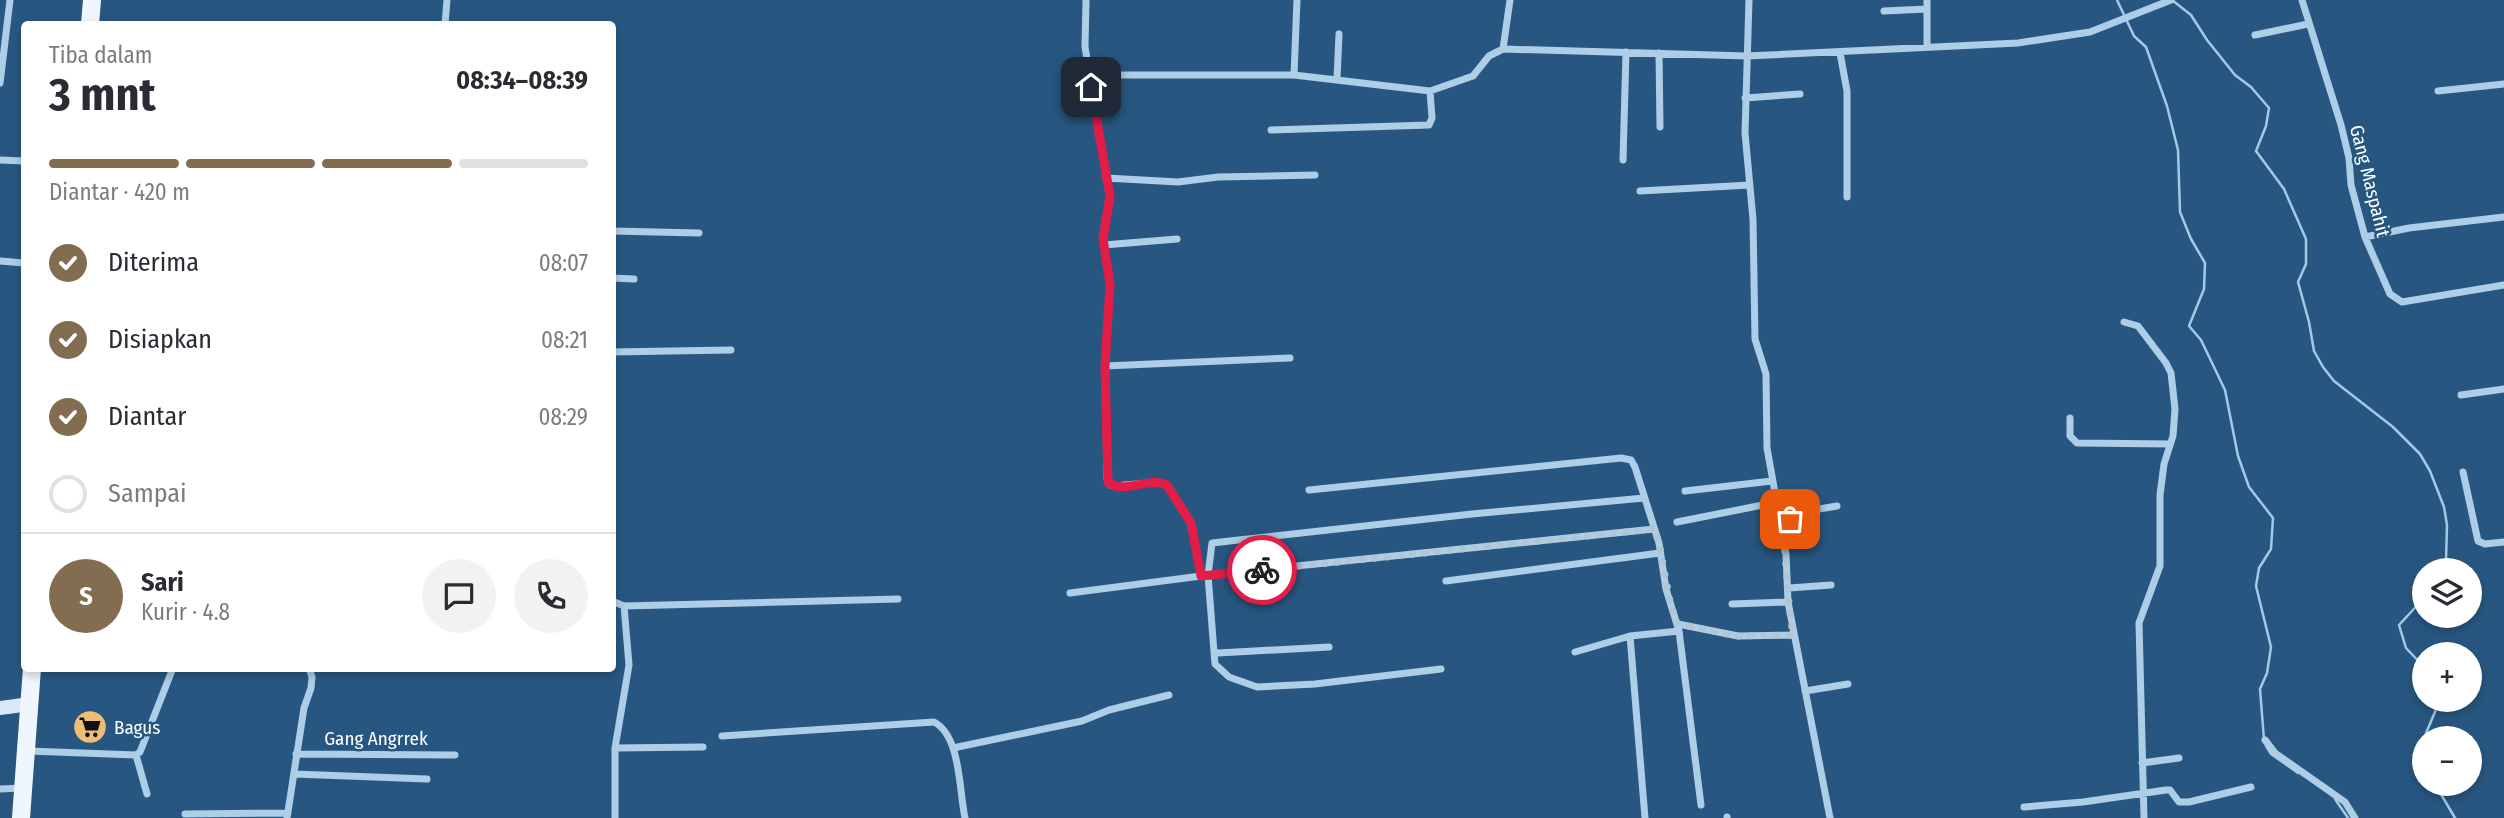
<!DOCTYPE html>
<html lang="id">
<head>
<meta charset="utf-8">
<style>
	:root { --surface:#fff; --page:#f2f2f3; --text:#2b2b33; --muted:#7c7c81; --line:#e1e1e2; --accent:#836d50 }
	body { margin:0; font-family:"Fira Sans Condensed",sans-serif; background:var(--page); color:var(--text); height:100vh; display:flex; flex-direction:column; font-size:26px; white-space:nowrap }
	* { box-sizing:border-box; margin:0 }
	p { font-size:23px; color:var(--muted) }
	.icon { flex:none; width:38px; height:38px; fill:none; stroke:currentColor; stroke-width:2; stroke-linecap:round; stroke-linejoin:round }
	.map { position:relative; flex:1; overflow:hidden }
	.details { position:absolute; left:21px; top:21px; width:595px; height:651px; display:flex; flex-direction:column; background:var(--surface); border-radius:7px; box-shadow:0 4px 10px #0003 }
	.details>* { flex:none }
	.controls { position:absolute; left:2412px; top:558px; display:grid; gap:14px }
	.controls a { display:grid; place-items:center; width:70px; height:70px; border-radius:50%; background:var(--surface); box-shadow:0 4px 10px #0003; font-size:35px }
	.pin { position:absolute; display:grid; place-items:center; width:60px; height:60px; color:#fff; margin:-30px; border-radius:14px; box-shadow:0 4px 10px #0006 }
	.courier { position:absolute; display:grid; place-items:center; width:70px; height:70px; margin:-35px; border:5px solid #e11d48; border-radius:50%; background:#fff; color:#222; box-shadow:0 2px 9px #0007 }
	.headline em { font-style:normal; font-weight:700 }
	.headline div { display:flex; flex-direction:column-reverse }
	.headline { display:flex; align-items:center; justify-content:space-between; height:119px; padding:0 28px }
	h1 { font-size:46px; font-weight:700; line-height:52px }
	.bar { display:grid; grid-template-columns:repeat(4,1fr); gap:10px 7px; align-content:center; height:84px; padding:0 28px }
	.bar i { height:9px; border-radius:5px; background:var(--line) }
	.bar .current { background:var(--accent) }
	.bar p { grid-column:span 4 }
	.line { display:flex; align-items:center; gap:18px; padding:0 28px; border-top:2px solid var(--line) }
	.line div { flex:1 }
	.round { display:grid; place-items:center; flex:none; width:74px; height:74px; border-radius:37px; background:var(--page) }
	ol { padding:0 28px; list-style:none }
	li { display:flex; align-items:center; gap:21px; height:77px }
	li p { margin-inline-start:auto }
	li .icon { padding:7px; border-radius:50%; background:var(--accent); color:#fff; stroke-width:4 }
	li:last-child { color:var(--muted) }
	li i { width:38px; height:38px; border:4px solid var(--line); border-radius:50% }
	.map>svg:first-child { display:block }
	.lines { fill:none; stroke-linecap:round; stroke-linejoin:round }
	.stream { stroke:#a3c9e6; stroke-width:2.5 }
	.street { stroke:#aecde6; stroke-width:7 }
	.secondary { stroke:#d8e8f6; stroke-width:14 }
	.primary { stroke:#eff6fd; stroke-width:18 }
	.done { stroke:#b3c4d3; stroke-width:7; stroke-dasharray:0 12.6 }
	.route { stroke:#e11d48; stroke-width:9 }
	.labels { text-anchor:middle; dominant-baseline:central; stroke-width:5; stroke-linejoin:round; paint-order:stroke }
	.street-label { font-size:19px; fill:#fff; stroke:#275780 }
	.poi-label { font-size:19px; fill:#fff; stroke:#275780; text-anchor:start }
</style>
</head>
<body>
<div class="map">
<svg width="2504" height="818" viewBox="0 0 2504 818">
	<rect width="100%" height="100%" fill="#275780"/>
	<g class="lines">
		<!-- stream -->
		<path class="stream" d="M 2117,0 L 2134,36 L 2146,47 L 2167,106 L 2178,150 L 2180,212 L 2191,239 L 2205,263 L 2204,289 L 2189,326 L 2201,340 L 2225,390 L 2238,456 L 2249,487 L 2273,518 L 2271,549 L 2259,568 L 2256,586 L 2271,647 L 2267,673 L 2260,689 L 2264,740
			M 2172,0 L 2191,15 L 2207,40 L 2235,75 L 2251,87 L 2269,108 L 2266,126 L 2256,151 L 2284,189 L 2306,239 L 2306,264 L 2298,282 L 2309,322 L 2314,351 L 2323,367 L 2334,381 L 2393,427 L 2420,454 L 2430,471 L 2444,507 L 2447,525 L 2446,561 L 2441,570
			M 2424,598 L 2399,625 L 2406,648 L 2424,667
			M 2424,738 L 2440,700
			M 2424,740 L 2424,756
			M 2266,746 L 2271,754 L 2298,773
			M 2435,784 L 2455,818
			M 2335,799 L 2348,818"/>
		<!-- street -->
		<path class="street" d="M 1086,0 L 1085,47 L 1110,196 L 1103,239 L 1110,284 L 1105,366 L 1107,479 L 1110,485 L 1115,486 L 1158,482 L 1167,485 L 1191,523 L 1201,576
			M 1749,0 L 1745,133 L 1753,219 L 1755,339 L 1766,374 L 1767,448 L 1786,554 L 1788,602 L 1830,818
			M 1927,0 L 1927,46
			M 2302,0 L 2341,125 L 2349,158 L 2351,185 L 2365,237 L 2390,294 L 2402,302 L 2504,285
			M 1884,11 L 1927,9
			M 445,24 L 447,0
			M 2255,35 L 2308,24
			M 1503,49 L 1510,0
			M 1659,53 L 1660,127
			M 1840,53 L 1847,91 L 1847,197
			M 1088,75 L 1294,75 L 1430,91 L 1473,76 L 1489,56 L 1503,49 L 1747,56 L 2018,43 L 2090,32 L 2171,0
			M 1294,75 L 1297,0
			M 1337,79 L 1339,34
			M 0,83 L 10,0
			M 2438,91 L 2504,84
			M 1745,98 L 1800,94
			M 1271,130 L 1429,125 L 1432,118 L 1430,91
			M 0,160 L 24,161
			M 1623,160 L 1626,52
			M 1106,178 L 1178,182 L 1218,177 L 1315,175
			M 1640,191 L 1750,185
			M 612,231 L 699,233
			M 2365,237 L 2409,228 L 2504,217
			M 1104,245 L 1177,239
			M 0,261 L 24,263
			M 612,278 L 634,279
			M 2124,322 L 2138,326 L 2166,363 L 2171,373 L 2175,409 L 2173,436 L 2164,464 L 2160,495 L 2160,566 L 2139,623 L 2144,818
			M 612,352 L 731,350
			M 1105,366 L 1290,358
			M 2461,395 L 2504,389
			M 2070,418 L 2070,436 L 2077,443 L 2170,444
			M 2463,472 L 2478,541 L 2485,544 L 2504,542
			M 1309,490 L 1621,458 L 1631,460 L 1635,467 L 1659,543 L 1666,589 L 1679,631 L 1630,636 L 1575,652
			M 1685,491 L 1772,481
			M 1677,522 L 1778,502
			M 1781,522 L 1801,512 L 1837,506
			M 1446,581 L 1660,553
			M 1789,588 L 1831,585
			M 1070,593 L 1201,576 L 1654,529
			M 612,601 L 624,606 L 898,599
			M 1732,604 L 1788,602
			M 1678,624 L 1738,636 L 1793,635
			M 1679,631 L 1701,805
			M 1630,636 L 1645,818
			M 1329,647 L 1218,653 L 1214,652 L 1208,575 L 1212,543 L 1472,514 L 1644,498
			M 1214,652 L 1215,664 L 1229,677 L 1257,687 L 1315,684 L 1441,669
			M 1805,691 L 1848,684
			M 722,736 L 934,722 C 961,736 959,791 965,818
			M 2265,740 L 2275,753 L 2345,802 L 2355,818
			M 615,748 L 703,747
			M 953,748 L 1082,721 L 1109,710 L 1169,695
			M 28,751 L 136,755
			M 296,754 L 455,755
			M 136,755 L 140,752 L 173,668
			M 136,755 L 147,794
			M 2142,763 L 2179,758
			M 294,774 L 427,779
			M 0,789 L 23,788
			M 2024,807 L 2083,802 L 2166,790 L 2170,790 L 2179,802 L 2189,802 L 2251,787
			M 185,814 L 288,813
			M 1727,817 L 1727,818
			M 287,818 L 304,708 L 311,688 L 312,677 L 309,668
			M 615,818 L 615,748 L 629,665 L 624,606"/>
		<!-- secondary -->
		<path class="secondary" d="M 0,708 L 30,704"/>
		<!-- primary -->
		<path class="primary" d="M 90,24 L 92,0
			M 21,818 L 32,668"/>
	</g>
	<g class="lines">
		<!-- done -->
		<path class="done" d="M 1262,570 L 1654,529 L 1659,543 L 1671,606 L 1678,624 L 1738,636 L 1793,635 C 1787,598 1787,560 1781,522 L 1790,519"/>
		<!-- route -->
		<path class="route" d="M 1091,87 L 1110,196 L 1103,239 L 1110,284 L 1105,366 L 1108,482 C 1123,495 1150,476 1167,485 L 1191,523 L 1201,576 L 1262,570"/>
	</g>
	<!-- icons -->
	<defs>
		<g id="supermarket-disc" transform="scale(1.75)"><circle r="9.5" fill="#eebe74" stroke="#275780"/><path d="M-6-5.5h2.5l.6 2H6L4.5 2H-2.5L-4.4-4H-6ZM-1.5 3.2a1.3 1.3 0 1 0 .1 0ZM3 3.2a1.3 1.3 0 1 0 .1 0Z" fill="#111"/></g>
	</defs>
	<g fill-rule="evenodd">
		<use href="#supermarket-disc" x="90" y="727"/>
	</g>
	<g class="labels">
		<!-- street labels -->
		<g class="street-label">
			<text transform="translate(2370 181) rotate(76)">Gang Maspahit</text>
			<text x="376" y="738">Gang Angrrek</text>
		</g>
		<!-- poi labels -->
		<g class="poi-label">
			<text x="114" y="727">Bagus</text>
		</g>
	</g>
</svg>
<div class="controls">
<a><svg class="icon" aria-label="layers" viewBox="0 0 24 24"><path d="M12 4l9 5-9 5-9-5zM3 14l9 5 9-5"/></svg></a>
<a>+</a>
<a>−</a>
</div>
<div class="pin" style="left:1790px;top:519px;background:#ea580c"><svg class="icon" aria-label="bag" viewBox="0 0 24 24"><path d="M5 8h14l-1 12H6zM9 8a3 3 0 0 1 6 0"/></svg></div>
<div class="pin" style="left:1091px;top:87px;background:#1f2937"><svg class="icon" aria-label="home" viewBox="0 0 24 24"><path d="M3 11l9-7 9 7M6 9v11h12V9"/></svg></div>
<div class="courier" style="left:1262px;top:570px"><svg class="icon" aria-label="bike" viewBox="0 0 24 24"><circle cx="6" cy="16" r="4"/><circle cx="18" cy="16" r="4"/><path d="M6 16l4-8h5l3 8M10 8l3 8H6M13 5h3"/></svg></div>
<section class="details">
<div class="headline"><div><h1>3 mnt</h1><p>Tiba dalam</p></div><em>08:34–08:39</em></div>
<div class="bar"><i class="current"></i><i class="current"></i><i class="current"></i><i></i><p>Diantar · 420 m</p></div>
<ol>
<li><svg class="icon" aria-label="check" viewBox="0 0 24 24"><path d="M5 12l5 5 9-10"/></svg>Diterima<p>08:07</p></li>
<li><svg class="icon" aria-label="check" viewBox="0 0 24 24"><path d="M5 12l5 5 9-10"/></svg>Disiapkan<p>08:21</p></li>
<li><svg class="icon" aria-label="check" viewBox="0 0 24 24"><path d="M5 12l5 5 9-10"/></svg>Diantar<p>08:29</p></li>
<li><i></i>Sampai</li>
</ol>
<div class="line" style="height:126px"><b class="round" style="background:var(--accent);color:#fff">S</b><div><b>Sari</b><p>Kurir · 4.8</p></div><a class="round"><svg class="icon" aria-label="chat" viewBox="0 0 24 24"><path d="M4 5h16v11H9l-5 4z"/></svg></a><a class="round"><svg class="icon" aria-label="phone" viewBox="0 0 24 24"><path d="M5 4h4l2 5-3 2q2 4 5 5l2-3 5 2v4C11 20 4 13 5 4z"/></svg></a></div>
</section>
</div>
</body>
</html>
